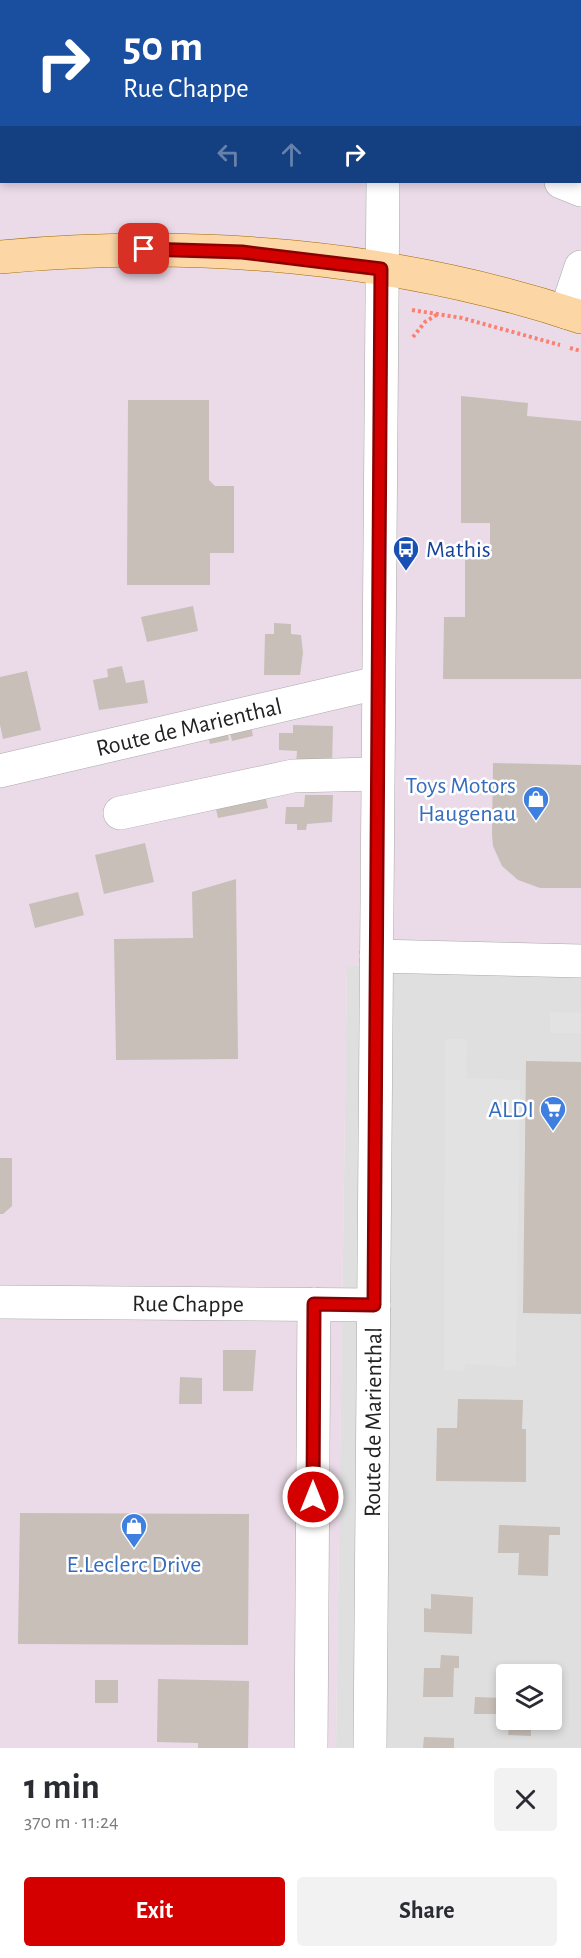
<!DOCTYPE html>
<meta charset="utf-8">
<style>
body{margin:0;font-family:"Alegreya Sans",sans-serif;background:#f2f2f3;color:#2b2b33;height:100vh;display:flex;flex-direction:column;font-size:22px;white-space:nowrap}
*{box-sizing:border-box;margin:0}
p{font-size:20px;color:#7c7c81}
.icon{flex:none;width:33px;height:33px;fill:none;stroke:currentColor;stroke-width:2;stroke-linecap:round;stroke-linejoin:round}
.map{position:relative;height:1748px;overflow:hidden}
.panel{display:flex;flex-direction:column;background:#fff;flex:1}
.panel>*{flex:none}
.top-card{position:absolute;left:0px;top:0px;width:582px;height:183px;box-shadow:0 3px 9px #0003;background:#1a4fa0;color:#fff;overflow:hidden}
.tools{position:absolute;left:496px;top:1664px;display:grid;gap:12px}
.tools a{display:grid;place-items:center;width:66px;height:66px;border-radius:6px;background:#fff;box-shadow:0 3px 9px #0003;font-size:30px}
.pin{position:absolute;display:grid;place-items:center;width:51px;height:51px;color:#fff;margin:-26px;border-radius:12px;box-shadow:0 3px 9px #0006}
.me{position:absolute;width:66px;margin:-33px;rotate:0deg;stroke-linejoin:round;filter:drop-shadow(0 0 4px #0008)}
.turn{display:flex;align-items:center;gap:21px;height:126px;padding:0 24px;font-size:27px}
.turn .icon{width:78px;height:78px;stroke-width:2.5}
.turn b{display:block;font-size:42px;line-height:51px}
.lanes{display:flex;align-items:center;height:57px;padding:0 24px;background:#0003;justify-content:center;gap:30px;direction:ltr}
.lanes .off{opacity:.35}
.round{display:grid;place-items:center;flex:none;width:63px;height:63px;border-radius:6px;background:#f2f2f3}
.summary{display:flex;align-items:center;justify-content:space-between;height:102px;padding:0 24px}
h1{font-size:36px;font-weight:700;line-height:45px}
.button{display:flex;gap:12px;margin-top:auto;padding:12px 24px}
.button a{flex:1;height:69px;border-radius:6px;background:#d40000;color:#fff;font-size:24px;font-weight:700;line-height:69px;text-align:center}
.button a+a{background:#f2f2f3;color:#2b2b33}
.map>svg:first-child{display:block}
.residential{fill:#e0dfdf;fill-rule:evenodd}
.industrial{fill:#ebdbe8;fill-rule:evenodd}
.parking{fill:#e2e2e2}
.building{fill:#c7bfb8}
.lines{fill:none;stroke-linecap:round;stroke-linejoin:round}
.minor-casing{stroke:#a9a9a9;stroke-width:34}
.major-casing{stroke:#a06b00;stroke-width:34}
.path{stroke:#fa8072;stroke-width:4;stroke-dasharray:3 3;stroke-linecap:butt}
.minor{stroke:#fff;stroke-width:33}
.major{stroke:#fcd6a4;stroke-width:33}
.route-casing{stroke:#8a0000;stroke-width:15}
.route{stroke:#d40000;stroke-width:10}
.labels{text-anchor:middle;stroke-width:5;stroke-linejoin:round;paint-order:stroke}
.transit-label{font-size:24px;fill:#164399;stroke:#fff;text-anchor:start}
.street-label{font-size:24px;fill:#222;stroke:#fff}
.shop-label{font-size:24px;fill:#366cbe;stroke:#fff;text-anchor:end}
</style>
<div class="map">
<svg width="581" height="1748" viewBox="0 0 581 1748">
<rect width="100%" height="100%" fill="#f2efe9"/>
<path class="residential" d="M581,962V1748H336L347,966ZM507,1674H552V1719H507Z"/>
<path class="industrial" d="M0,0H581V962L347,966L336,1748H0ZM2,2H580V182H2Z"/>
<path class="parking" d="M550,1012L581,1013V1033H550Z
M445,1039H467L466,1078L520,1080L516,1367L465,1364V1371L444,1370Z"/>
<path class="building" d="M461,396L528,403L527,416L581,421V679H443L444,617H465V556H490V523H461Z
M128,400H209V480L215,486H234V553H210V585H127Z
M193,606L198,631L147,642L141,617Z
M274,623L291,624V634L301,635L303,653L300,675H264L265,634H274Z
M122,666L126,683L144,680L148,703L99,710L93,680L108,677L107,669Z
M27,671L41,730L3,739L0,725V677Z
M250,721L253,736L232,741L228,725Z
M293,725L333,726L332,765L296,764L297,751L279,750V733H293Z
M226,726L229,740L210,744L207,731Z
M493,763L581,765V888H540L518,880L502,866L493,846L492,835Z
M264,790L268,808L218,818L214,800Z
M305,795H333L332,822L307,824L306,830H297V824H285L286,807H304Z
M145,843L154,882L104,894L95,855Z
M236,879L238,1059L116,1060L114,939L193,938L192,892Z
M78,892L84,915L35,928L29,904Z
M526,1061L581,1062V1314L523,1313Z
M0,1158H12V1206L3,1214H0Z
M223,1350H256L253,1391H223Z
M180,1377L202,1378V1404H179Z
M458,1399L523,1400L522,1429H526V1482L436,1481L437,1428H457Z
M20,1513L249,1514L248,1645L18,1644Z
M499,1525L560,1527V1535H549L548,1576L518,1575L519,1553H498Z
M431,1594L473,1597L472,1634L424,1632V1608L431,1609Z
M441,1655L459,1656V1668H454L453,1697H423L424,1668H440Z
M158,1679L249,1681L248,1748H198V1743L157,1742Z
M95,1680H118V1703H95Z
M475,1697L504,1698L503,1714H474Z
M509,1725L531,1726V1736L508,1735Z
M424,1737L454,1738V1748H423Z"/>
<g class="lines">
<g class="minor-casing">
<g id="minor">
<path d="M386,2V0"/>
<path d="M561,182L581,190"/>
<path d="M566,312L581,267"/>
<path id="s1" d="M0,771L377,683"/>
<path d="M120,813L293,776L376,774"/>
<path d="M376,956L581,961"/>
<path id="s2" d="M0,1302L374,1305"/>
<path d="M311,1748L314,1304"/>
<path id="s3" d="M370,1748L383,182"/>
</g>
</g>
<g class="major-casing">
<path id="major" d="M0,257C195,239 394,255 581,317"/>
</g>
<path class="path" d="M412,310L462,318L560,345
M413,337L425,322L438,314
M570,348L581,351"/>
<use href="#minor" class="minor"/>
<use href="#major" class="major"/>
</g>
<g class="lines">
<g class="route-casing">
<path id="route" d="M144,249L242,252L381,269L374,1305L314,1304L313,1497"/>
</g>
<use href="#route" class="route"/>
</g>
<defs>
<g id="bus-pin" transform="scale(1.35)"><path d="M0 17L-7.5 6A9.5 9.5 0 1 1 7.5 6Z" fill="#1a4fb4" stroke="#fff"/><path d="M-5-6H5V4H4V6H2V4H-2V6H-4V4H-5ZM-3.5-4V0h7V-4ZM-3.5 1.2v1.5H-2V1.2ZM2 1.2v1.5H3.5V1.2Z" fill="#fff"/></g>
<g id="shop-pin" transform="scale(1.35)"><path d="M0 17L-7.5 6A9.5 9.5 0 1 1 7.5 6Z" fill="#3f7fe0" stroke="#fff"/><path d="M-5-2.5h2.3a2.7 3.5 0 0 1 5.4 0H5L5.5 6h-11ZM-1.5-2.5h3a1.5 2.3 0 0 0-3 0Z" fill="#fff"/></g>
<g id="supermarket-pin" transform="scale(1.35)"><path d="M0 17L-7.5 6A9.5 9.5 0 1 1 7.5 6Z" fill="#3f7fe0" stroke="#fff"/><path d="M-6-5.5h2.5l.6 2H6L4.5 2H-2.5L-4.4-4H-6ZM-1.5 3.2a1.3 1.3 0 1 0 .1 0ZM3 3.2a1.3 1.3 0 1 0 .1 0Z" fill="#fff"/></g>
</defs>
<g fill-rule="evenodd">
<use href="#bus-pin" x="406" y="549"/>
<use href="#shop-pin" x="536" y="799"/>
<use href="#supermarket-pin" x="553" y="1109"/>
<use href="#shop-pin" x="134" y="1526"/>
</g>
<g class="labels">
<g class="transit-label">
<text x="426" y="557">Mathis</text>
</g>
<g class="street-label">
<text dy="8" stroke="none"><textPath href="#s1" startOffset="194">Route de Marienthal</textPath></text>
<text dy="8" stroke="none"><textPath href="#s2" startOffset="188">Rue Chappe</textPath></text>
<text dy="8" stroke="none"><textPath href="#s3" startOffset="326">Route de Marienthal</textPath></text>
</g>
<g class="shop-label">
<text x="516" y="793">Toys Motors<tspan x="516" dy="28">Haugenau</tspan></text>
<text x="534" y="1117">ALDI</text>
<text x="134" y="1572" text-anchor="middle">E.Leclerc Drive</text>
</g>
</g>
</svg>
<div class="tools">
<a><svg class="icon" aria-label="layers" viewBox="0 0 24 24"><path d="M12 4l9 5-9 5-9-5zM3 14l9 5 9-5"/></svg></a>
</div>
<div class="pin" style="left:144px;top:249px;background:#d93025"><svg class="icon" aria-label="arrive" viewBox="0 0 24 24"><path d="M6 21V4h12l-3 4 3 4H6"/></svg></div>
<svg class="me" style="left:313px;top:1497px" viewBox="-20 -20 40 40"><circle r="17" fill="#d40000" stroke="#fff" stroke-width="3"/><path d="M0-11L8 9 0 5-8 9z" fill="#fff"/></svg>
<div class="top-card">
<div class="turn"><svg class="icon" aria-label="right" viewBox="0 0 24 24"><path d="M7 20v-9h11M14 6l5 5-5 5"/></svg><div><b>50 m</b>Rue Chappe</div></div>
<div class="lanes"><svg class="icon off" aria-label="left" viewBox="0 0 24 24"><path d="M17 20v-9H6M10 6l-5 5 5 5"/></svg><svg class="icon off" aria-label="ahead" viewBox="0 0 24 24"><path d="M12 20V5M6 11l6-6 6 6"/></svg><svg class="icon" aria-label="right" viewBox="0 0 24 24"><path d="M7 20v-9h11M14 6l5 5-5 5"/></svg></div>
</div>
</div>
<section class="panel">
<div class="summary"><div><h1>1 min</h1><p>370 m · 11:24</p></div><a class="round"><svg class="icon" aria-label="close" viewBox="0 0 24 24"><path d="M6 6l12 12M18 6L6 18"/></svg></a></div>
<div class="button"><a>Exit</a><a>Share</a></div>
</section>
